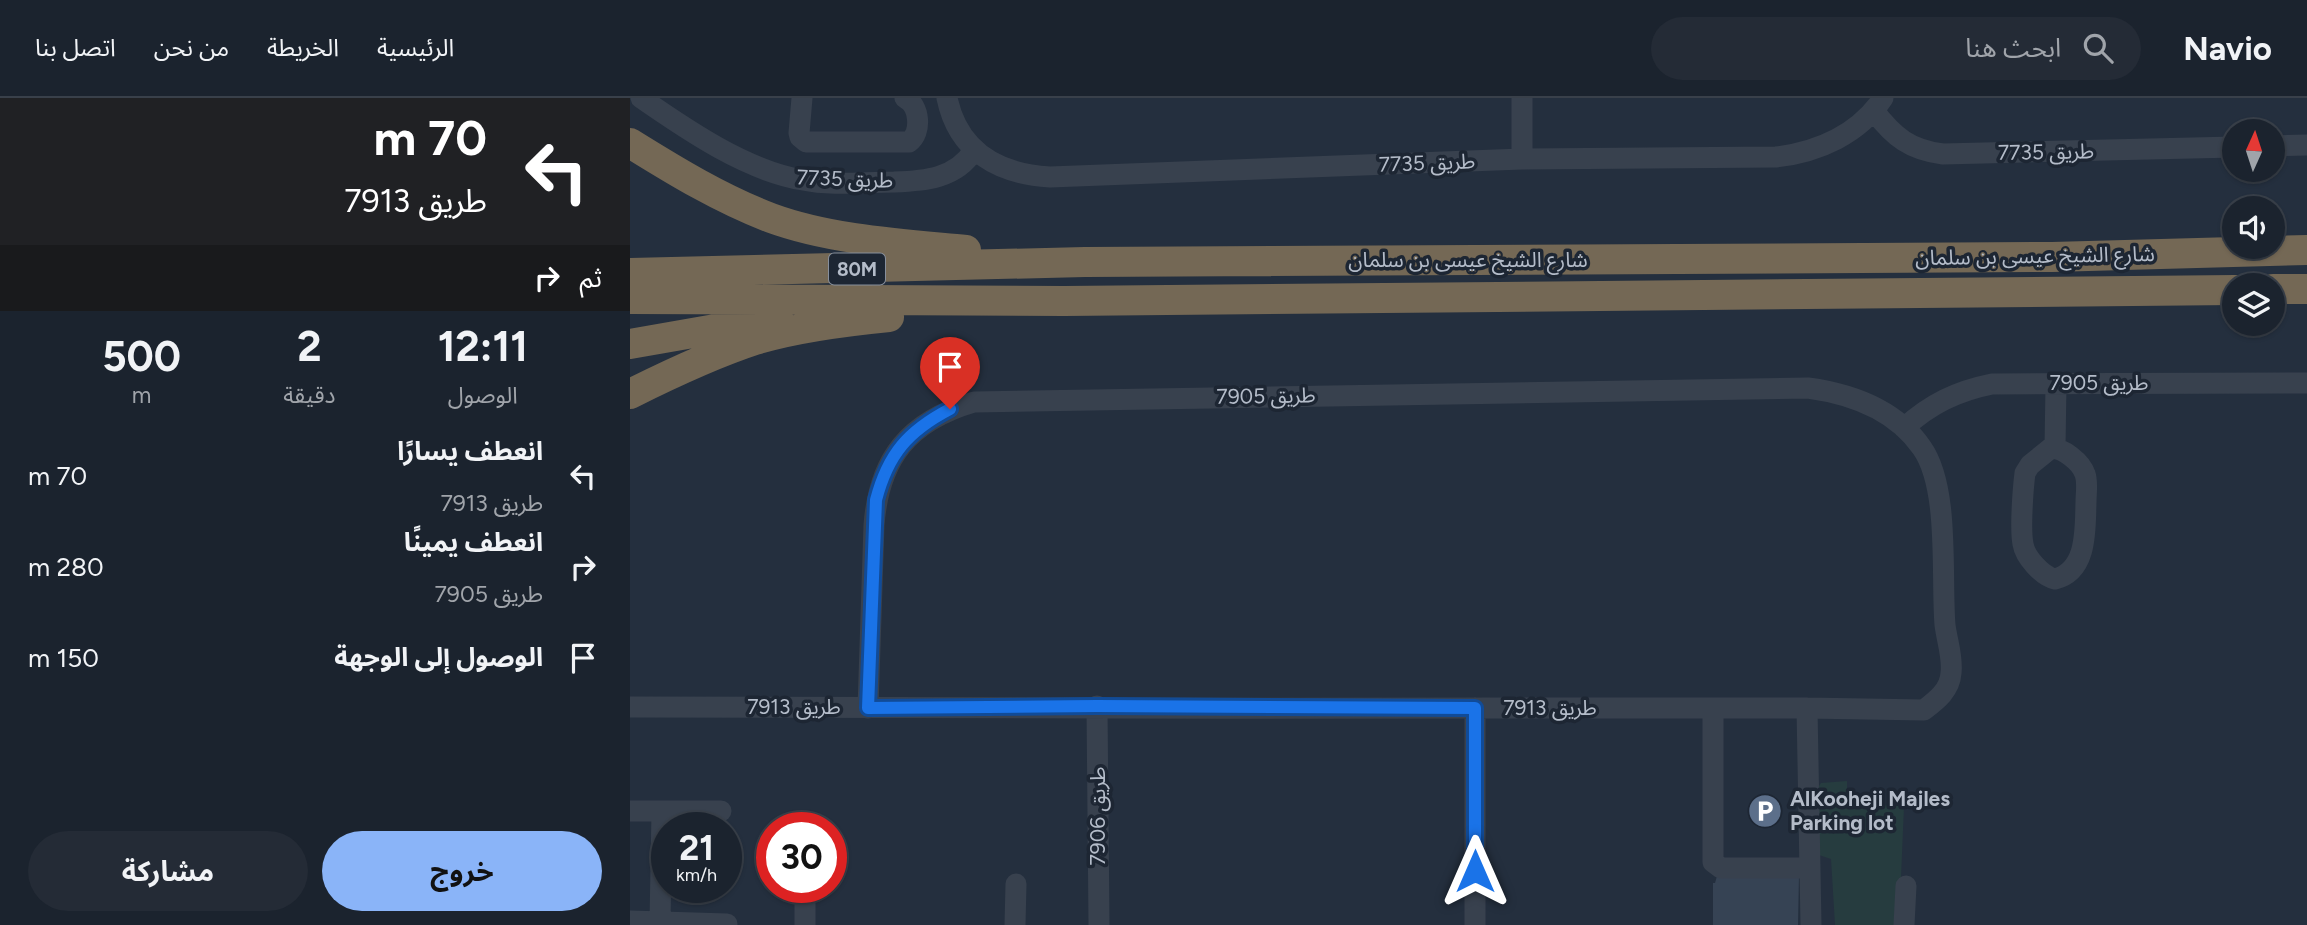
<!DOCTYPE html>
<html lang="ar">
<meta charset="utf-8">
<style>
body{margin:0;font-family:Figtree,"Noto Sans Arabic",sans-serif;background:#242b36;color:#f1f3f6;direction:rtl;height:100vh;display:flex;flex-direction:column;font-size:26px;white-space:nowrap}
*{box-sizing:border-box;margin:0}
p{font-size:23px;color:#a0a4aa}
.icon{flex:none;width:38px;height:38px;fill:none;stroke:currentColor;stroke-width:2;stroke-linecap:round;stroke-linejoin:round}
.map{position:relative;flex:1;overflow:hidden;direction:ltr}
.sheet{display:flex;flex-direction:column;background:#1b232e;width:630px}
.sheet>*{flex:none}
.hud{background:#202124;color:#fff;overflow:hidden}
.needle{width:46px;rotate:3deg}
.buttons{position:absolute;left:1592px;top:21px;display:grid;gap:14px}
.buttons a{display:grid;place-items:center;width:63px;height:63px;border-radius:50%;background:#1b232e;box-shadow:0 2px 5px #0004,0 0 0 2px #39404a;font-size:35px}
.speed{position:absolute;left:21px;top:714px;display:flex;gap:14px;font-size:35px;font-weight:700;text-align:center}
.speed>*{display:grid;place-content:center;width:91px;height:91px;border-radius:50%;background:#1b232e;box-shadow:0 2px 5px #0004,0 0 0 2px #39404a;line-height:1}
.speed small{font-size:18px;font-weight:400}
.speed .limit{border:10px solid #d22;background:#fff;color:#111}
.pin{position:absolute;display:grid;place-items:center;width:60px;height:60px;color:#fff;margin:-72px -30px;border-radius:50% 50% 50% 0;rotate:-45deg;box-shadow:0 0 7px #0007}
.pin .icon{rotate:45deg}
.me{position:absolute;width:77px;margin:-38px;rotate:0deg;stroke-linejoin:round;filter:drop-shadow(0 0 5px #0008)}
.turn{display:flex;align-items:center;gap:24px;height:147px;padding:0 28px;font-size:32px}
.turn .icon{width:91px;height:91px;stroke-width:2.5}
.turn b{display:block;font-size:49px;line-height:60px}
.then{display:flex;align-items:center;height:66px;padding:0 28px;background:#0003;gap:14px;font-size:26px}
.eta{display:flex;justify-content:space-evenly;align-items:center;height:119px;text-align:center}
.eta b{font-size:42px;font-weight:700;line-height:49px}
.cta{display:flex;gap:14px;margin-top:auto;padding:14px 28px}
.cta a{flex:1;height:80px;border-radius:42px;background:#8ab4f8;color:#111;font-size:28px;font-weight:700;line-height:80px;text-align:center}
.cta a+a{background:#242b36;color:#f1f3f6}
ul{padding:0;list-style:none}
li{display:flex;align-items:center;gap:21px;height:91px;padding:0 28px}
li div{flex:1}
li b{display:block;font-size:26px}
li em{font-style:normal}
header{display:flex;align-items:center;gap:42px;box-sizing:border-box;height:98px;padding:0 35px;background:#1b232e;border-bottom:2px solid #39404a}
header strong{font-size:33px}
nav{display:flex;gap:38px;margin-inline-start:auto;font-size:24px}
.search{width:490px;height:63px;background:#242b36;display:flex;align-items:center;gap:18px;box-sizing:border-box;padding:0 24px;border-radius:38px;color:#a0a4aa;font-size:26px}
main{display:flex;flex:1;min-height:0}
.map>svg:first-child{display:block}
.green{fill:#263c3f}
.building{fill:#364354}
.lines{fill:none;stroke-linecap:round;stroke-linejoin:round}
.minor{stroke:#38414e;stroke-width:21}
.highway{stroke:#746855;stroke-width:30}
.route-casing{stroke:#114b97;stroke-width:18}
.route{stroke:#1a73e8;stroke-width:12}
.labels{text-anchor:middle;stroke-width:7;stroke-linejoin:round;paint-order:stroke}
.shield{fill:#1d2633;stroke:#878f9c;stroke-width:2}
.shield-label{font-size:19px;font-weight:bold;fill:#b4bcc9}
.street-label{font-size:21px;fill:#b4bcc9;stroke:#1d2633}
.poi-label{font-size:21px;font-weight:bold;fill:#b4bcc9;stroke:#1d2633;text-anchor:start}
</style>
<header>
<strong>Navio</strong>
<div class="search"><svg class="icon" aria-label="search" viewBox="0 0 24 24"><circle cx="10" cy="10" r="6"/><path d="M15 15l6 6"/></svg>ابحث هنا</div>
<nav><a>الرئيسية</a><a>الخريطة</a><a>من نحن</a><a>اتصل بنا</a></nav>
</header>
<main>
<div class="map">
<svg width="1677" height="827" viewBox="0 0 1677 827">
<rect width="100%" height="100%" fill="#242f3e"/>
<path class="green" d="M1217,683V692L1224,693L1221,708L1262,707L1274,709L1269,827H1205L1201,761L1186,756L1187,691L1191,685Z"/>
<path class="building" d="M1169,777L1168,827H1083V785H1085L1087,778Z"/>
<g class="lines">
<path class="minor" d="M11,0C57,32 117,73 173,82C202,88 233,84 264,84C294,83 326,81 344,52
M172,0L169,35L170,39L176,44H279C292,35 290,7 275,0
M317,0C328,53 368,76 420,79L892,61L1146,59C1189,54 1229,36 1253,0
M892,0V61
M1244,13C1264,39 1280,52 1313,56L1605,49
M1643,48L1677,47
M1274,330C1300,306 1327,293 1362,286L1677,285
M1421,350C1433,350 1451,364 1455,376C1458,384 1456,395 1456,404C1455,430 1458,473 1425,481C1412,478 1395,459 1393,446C1390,430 1393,391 1395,375L1400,367Z
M1425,350L1426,286
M467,608L469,827
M0,609C392,610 785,611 1177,610L1294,612C1307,602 1320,592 1321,575C1323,559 1317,543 1315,527C1311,478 1320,390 1292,350C1266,312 1222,296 1178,290L344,304C279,323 249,360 244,427L238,610
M1083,610V764L1091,770H1180
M1177,610L1181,827
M0,713H91
M175,793V827
M0,823L97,826
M30,824L32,713
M385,827L386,786
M845,827V610
M1274,827L1276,788"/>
<path class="highway" d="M0,45C45,73 91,101 141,120C201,142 273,146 336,152
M0,175L455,164L1422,159L1677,152
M1643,191H1677
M0,201L434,203L1605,192
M0,246L148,220
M0,296C40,276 82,256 125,242C164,230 218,223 259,219"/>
</g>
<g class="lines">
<g class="route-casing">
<path id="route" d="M320,311C278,333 258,356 246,402L238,610L467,608L845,610V773"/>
</g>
<use href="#route" class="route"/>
</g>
<defs>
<g id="parking-disc" transform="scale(1.75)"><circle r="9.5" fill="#5c6f8a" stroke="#1d2633"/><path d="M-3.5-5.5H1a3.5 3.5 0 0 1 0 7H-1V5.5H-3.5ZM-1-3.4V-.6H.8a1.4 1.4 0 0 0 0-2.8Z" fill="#fff"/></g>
</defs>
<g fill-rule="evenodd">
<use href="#parking-disc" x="1135" y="713"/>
</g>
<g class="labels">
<rect class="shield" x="199" y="155.5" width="56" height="31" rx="5"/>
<g class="shield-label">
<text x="227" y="178">80M</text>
</g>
<g class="street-label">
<text transform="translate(1416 54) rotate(-1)" y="7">طريق 7735</text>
<text transform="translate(797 65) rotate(-2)" y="7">طريق 7735</text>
<text transform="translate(215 81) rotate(2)" y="7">طريق 7735</text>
<text transform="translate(1405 158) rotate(-1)" y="7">شارع الشيخ عيسى بن سلمان</text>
<text x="838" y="169">شارع الشيخ عيسى بن سلمان</text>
<text x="1469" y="292">طريق 7905</text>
<text transform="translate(636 298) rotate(-1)" y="7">طريق 7905</text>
<text x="164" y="616">طريق 7913</text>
<text x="920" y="617">طريق 7913</text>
<text transform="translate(468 718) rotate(-90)" y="7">طريق 7906</text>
</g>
<g class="poi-label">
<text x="1160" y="708">AlKooheji Majles<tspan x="1160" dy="24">Parking lot</tspan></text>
</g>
</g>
</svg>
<div class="buttons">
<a><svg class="needle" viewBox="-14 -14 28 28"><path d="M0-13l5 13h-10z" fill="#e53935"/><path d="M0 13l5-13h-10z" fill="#a0a4aa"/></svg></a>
<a><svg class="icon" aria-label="sound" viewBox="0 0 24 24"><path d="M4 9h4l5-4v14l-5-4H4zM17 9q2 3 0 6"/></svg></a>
<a><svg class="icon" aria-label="layers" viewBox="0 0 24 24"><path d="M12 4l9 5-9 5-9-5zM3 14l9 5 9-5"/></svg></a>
</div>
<div class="speed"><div>21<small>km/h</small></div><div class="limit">30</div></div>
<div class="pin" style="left:320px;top:311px;background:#d93025"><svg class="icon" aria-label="arrive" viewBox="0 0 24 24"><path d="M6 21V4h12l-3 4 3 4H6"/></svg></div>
<svg class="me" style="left:845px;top:773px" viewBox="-20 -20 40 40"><path d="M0-17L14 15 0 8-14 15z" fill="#1a73e8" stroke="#fff" stroke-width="4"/></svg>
</div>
<section class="sheet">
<div class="hud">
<div class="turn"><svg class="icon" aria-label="left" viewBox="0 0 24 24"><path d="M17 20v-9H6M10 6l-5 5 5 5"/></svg><div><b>70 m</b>طريق 7913</div></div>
<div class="then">ثم<svg class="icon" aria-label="right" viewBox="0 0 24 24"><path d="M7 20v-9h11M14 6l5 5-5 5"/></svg></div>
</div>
<div class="eta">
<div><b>12:11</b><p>الوصول</p></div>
<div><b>2</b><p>دقيقة</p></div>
<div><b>500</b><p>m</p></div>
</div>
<ul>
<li><svg class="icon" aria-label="left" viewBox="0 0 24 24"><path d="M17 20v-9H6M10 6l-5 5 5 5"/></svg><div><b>انعطف يسارًا</b><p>طريق 7913</p></div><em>70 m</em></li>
<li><svg class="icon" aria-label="right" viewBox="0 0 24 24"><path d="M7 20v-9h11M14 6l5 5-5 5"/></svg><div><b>انعطف يمينًا</b><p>طريق 7905</p></div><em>280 m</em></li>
<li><svg class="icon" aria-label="arrive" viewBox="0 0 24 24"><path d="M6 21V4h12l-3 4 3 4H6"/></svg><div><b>الوصول إلى الوجهة</b></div><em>150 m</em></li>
</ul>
<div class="cta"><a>خروج</a><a>مشاركة</a></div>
</section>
</main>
